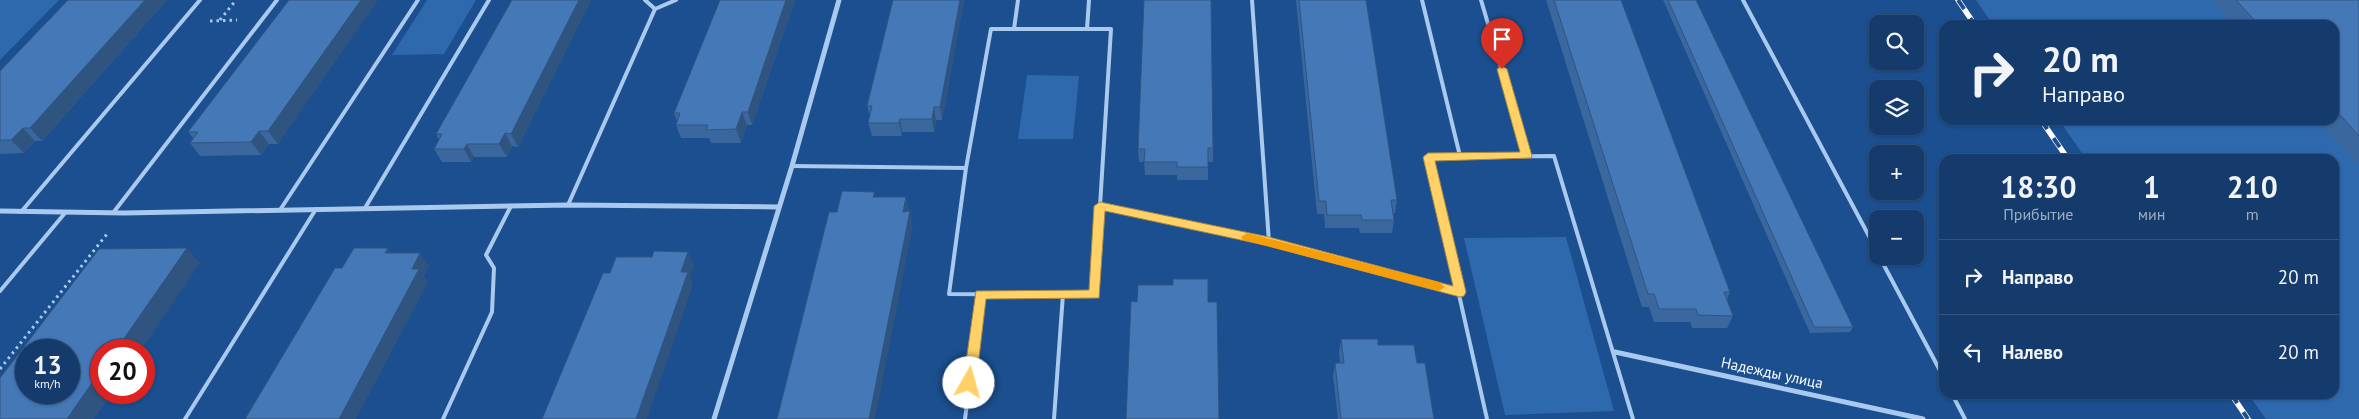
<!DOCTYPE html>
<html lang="ru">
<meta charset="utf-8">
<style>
body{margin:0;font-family:"PT Sans",sans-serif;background:#214673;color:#f1f3f6;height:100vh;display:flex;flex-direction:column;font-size:19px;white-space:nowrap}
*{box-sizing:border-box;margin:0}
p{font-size:16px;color:#9dadc1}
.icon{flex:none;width:28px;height:28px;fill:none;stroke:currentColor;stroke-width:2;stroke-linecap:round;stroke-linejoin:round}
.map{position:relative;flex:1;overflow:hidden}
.drawer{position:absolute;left:1939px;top:154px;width:400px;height:245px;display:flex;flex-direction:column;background:#143b6b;border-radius:15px;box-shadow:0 1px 4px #0004,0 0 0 1px #33557e}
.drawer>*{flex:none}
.top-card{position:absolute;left:1939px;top:20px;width:400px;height:105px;border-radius:15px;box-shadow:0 1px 4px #0004,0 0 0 1px #33557e;background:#143b6b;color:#f1f3f6;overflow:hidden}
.fabs{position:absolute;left:1869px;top:15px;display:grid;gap:10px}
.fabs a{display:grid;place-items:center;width:55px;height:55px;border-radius:10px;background:#143b6b;box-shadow:0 1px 4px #0004,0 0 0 1px #33557e;font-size:25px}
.speed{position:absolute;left:15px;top:339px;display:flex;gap:10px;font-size:25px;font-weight:700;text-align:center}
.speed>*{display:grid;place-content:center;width:65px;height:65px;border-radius:50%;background:#143b6b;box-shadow:0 1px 4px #0004,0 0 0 1px #33557e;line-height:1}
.speed small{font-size:12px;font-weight:400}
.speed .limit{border:8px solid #d22;background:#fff;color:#111}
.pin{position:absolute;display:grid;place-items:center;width:42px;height:42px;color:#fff;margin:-51px -21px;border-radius:50% 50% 50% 0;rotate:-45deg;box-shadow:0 0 5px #0007}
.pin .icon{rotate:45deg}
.me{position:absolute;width:55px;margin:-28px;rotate:7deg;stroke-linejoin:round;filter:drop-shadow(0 0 4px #0008)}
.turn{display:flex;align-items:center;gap:18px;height:105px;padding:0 20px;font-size:22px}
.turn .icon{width:65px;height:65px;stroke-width:2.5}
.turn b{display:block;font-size:35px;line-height:42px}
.eta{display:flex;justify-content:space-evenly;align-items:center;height:85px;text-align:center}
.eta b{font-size:30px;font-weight:700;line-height:35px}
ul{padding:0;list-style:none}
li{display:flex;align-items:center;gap:15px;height:75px;padding:0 20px;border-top:1px solid #33557e}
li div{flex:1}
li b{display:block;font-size:19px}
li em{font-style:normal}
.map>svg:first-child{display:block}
.green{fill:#2e69ad}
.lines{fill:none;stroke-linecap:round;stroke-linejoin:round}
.path{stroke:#a9c9ee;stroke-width:3;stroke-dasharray:2.5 4;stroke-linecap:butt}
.service{stroke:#a9c9ee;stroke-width:4}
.minor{stroke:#a9c9ee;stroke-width:5}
.rail-casing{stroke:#fff;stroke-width:5.5}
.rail{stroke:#1b4f8f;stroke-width:4;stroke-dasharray:11;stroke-linecap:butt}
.wall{fill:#3a679d}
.shaded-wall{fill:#305480}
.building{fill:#4478b7;stroke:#305480;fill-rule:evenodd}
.route{fill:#ffd166;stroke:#a68842}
.slow{fill:#f59e0b}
.labels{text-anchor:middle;stroke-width:4.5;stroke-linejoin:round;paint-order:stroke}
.street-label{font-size:15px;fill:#fff;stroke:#1b4f8f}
</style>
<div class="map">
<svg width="2359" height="419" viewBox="0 0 2359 419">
<rect width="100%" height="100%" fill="#1b4f8f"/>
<path class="green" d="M0,0H59L0,60Z
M427,0H476L444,54L392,55Z
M1976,0H2359V419H2266L2248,394H2334V159H2086L2059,120H2334V25H1993Z
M1027,75L1079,76L1073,139H1018Z
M1566,237L1614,411L1505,415L1464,238Z"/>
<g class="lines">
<path class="path" d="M220,20L236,0
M210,21L237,20
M0,369L107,234"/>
<path class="service" d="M645,0L655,9
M1422,0L1460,156
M1481,0L1527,156
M1743,0L1878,253
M1014,29L1018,0
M1087,29L1089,0
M792,166L966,168L991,29H1111L1100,206L1269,242L1252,0
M966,168L949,294L1095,295L1100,206
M568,205L655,9L676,0
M365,208L489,0
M280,210L418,0
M21,212L200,0
M113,213L277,0
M1879,256L1944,378
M0,291L65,213
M1952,394L1965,419
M185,419L316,209
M443,419L492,312L494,268L486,255L511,206
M965,419L981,294
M1054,419L1063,294
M1487,419L1428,157L1554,156L1633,419"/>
<path class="minor" d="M0,211L124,213L568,205L779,207
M1269,242L1460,292
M1615,352L1923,419
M714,419L792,166L839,0"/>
<g class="rail-casing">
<path id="rail" d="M1958,0L1975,25
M2041,120L2068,159
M2231,394L2248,419"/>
</g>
<use href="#rail" class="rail"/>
</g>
<path class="wall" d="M68,0H167L42,141H35L24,153L0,154V71Z
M289,0L278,144H269L261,155L200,156L190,143L193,138L188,132Z
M512,0H591L518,147L512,146L507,157H474L471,162H442L434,149L439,140L436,134Z
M720,0H795L752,125H747L741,143H711L709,138H681L676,125L677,121L674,113Z
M893,0H964L942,120H936L934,132H902V136H872L868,123L870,116L867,106Z
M1296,0H1366L1397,200L1395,213H1393L1394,220L1392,233H1360L1359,228H1325L1324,214H1317Z
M1546,0H1621L1730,292L1727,299L1733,316L1727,328H1692L1690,322H1654L1649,307H1642Z
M1663,0H1696L1853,327L1850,332L1810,333Z
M2212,0H2359V166L2318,120H2334V25H2234Z
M1213,148V162H1208V180H1177V175H1145L1144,162H1139L1138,149Z
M1341,339L1378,345L1417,363L1434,419H1338L1333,376L1335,363H1340L1339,352Z"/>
<path class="shaded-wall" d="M145,0H167L42,141L30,128Z
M361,0H378L278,144L268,131Z
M579,0H591L518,147L511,134Z
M786,0H795L752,125L748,112Z
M960,0H964L942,120L940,107Z
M934,107L936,120L934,132L932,119Z
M742,112L747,125L741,143L736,129Z
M900,119L902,132V136L899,123Z
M23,128L35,141L24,153L11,140Z
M259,131L269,144L261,155L251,142Z
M505,133L512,146L507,157L499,144Z
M467,144L474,157L471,162L464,149Z
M906,197L909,210L906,225L903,212Z
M910,211L913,224L875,419H869Z
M187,248L200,263L141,350H116Z
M388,248L397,261L385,253Z
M688,252L694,265L690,277L693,285L647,419H636L681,272Z
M420,253L429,266L424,276L428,282L356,419H339Z
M101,370V392H112L94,419H67Z"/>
<path class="building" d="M68,0H145L30,128H23L11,140H0V71Z
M289,0H361L268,131H259L251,142L190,143L198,132H188Z
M512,0H579L511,134L505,133L499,144H467L464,149H434L442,134H436Z
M720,0H786L748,112H742L736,129L706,130L708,125H676L680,113H674Z
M893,0H960L940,107H934L932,119H900L899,123H868L872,106H867Z
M1144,0H1211L1213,148H1208V167H1177V162H1144L1145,149H1138Z
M1299,0H1366L1397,200H1391L1394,220H1362L1361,215H1327L1326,201H1319Z
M1554,0H1621L1730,292H1724L1733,316L1698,315L1696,309H1659L1654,294H1648Z
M1668,0H1696L1853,327H1814Z
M2236,0H2359V136L2334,108V25H2259Z
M842,191L875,192L873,197H906L903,212L910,211L869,419H777L829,212H837Z
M187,248L116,350H101V370L67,419H0V378L99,249ZM26,350H69V392H26Z
M354,248H388L385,253H420L412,269H419L339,419H245L335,268H342Z
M654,251L688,252L681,272H688L636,419H542L603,273H610L616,257H652Z
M1173,279H1208V302H1217L1219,419H1126L1131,301L1137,302L1138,285H1173Z
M1341,339H1378V345H1414L1417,363H1425L1434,419H1341L1335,363H1344Z"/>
<path class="route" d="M1502,66L1507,69L1532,156L1531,158L1435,161L1466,292L1464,296L1460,297L1269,246L1105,211L1099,298L986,299L976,383L974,387H965L963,383L976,291L1089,290L1094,206L1100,202L1269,237L1453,286L1423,157L1428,153L1520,152L1497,69Z"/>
<path class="slow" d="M1247,233L1439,282L1445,287L1439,291L1243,240L1241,237Z"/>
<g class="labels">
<g class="street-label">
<text transform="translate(1772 373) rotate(12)" y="5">Надежды улица</text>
</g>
</g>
</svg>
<div class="fabs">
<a><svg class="icon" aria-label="search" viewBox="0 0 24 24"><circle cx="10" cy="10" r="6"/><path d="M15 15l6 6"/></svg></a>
<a><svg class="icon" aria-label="layers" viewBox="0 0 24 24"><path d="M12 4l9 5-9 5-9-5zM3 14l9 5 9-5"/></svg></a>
<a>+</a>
<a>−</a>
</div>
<div class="speed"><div>13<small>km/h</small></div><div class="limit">20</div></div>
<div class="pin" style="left:1502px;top:69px;background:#d93025"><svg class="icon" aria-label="arrive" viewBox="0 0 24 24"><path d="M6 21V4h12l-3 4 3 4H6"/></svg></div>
<svg class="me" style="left:969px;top:383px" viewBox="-20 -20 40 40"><circle r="19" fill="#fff"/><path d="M0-13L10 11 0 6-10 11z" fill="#ffd166"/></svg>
<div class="top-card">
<div class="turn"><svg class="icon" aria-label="right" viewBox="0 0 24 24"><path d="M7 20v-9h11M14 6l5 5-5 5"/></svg><div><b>20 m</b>Направо</div></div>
</div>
<section class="drawer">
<div class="eta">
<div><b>18:30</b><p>Прибытие</p></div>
<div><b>1</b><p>мин</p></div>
<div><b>210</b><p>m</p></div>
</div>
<ul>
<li><svg class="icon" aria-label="right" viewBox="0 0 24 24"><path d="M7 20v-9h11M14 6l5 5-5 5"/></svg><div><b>Направо</b></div><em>20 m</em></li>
<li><svg class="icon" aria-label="left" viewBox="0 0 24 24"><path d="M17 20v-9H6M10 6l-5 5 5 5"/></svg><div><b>Налево</b></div><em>20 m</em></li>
</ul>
</section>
</div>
